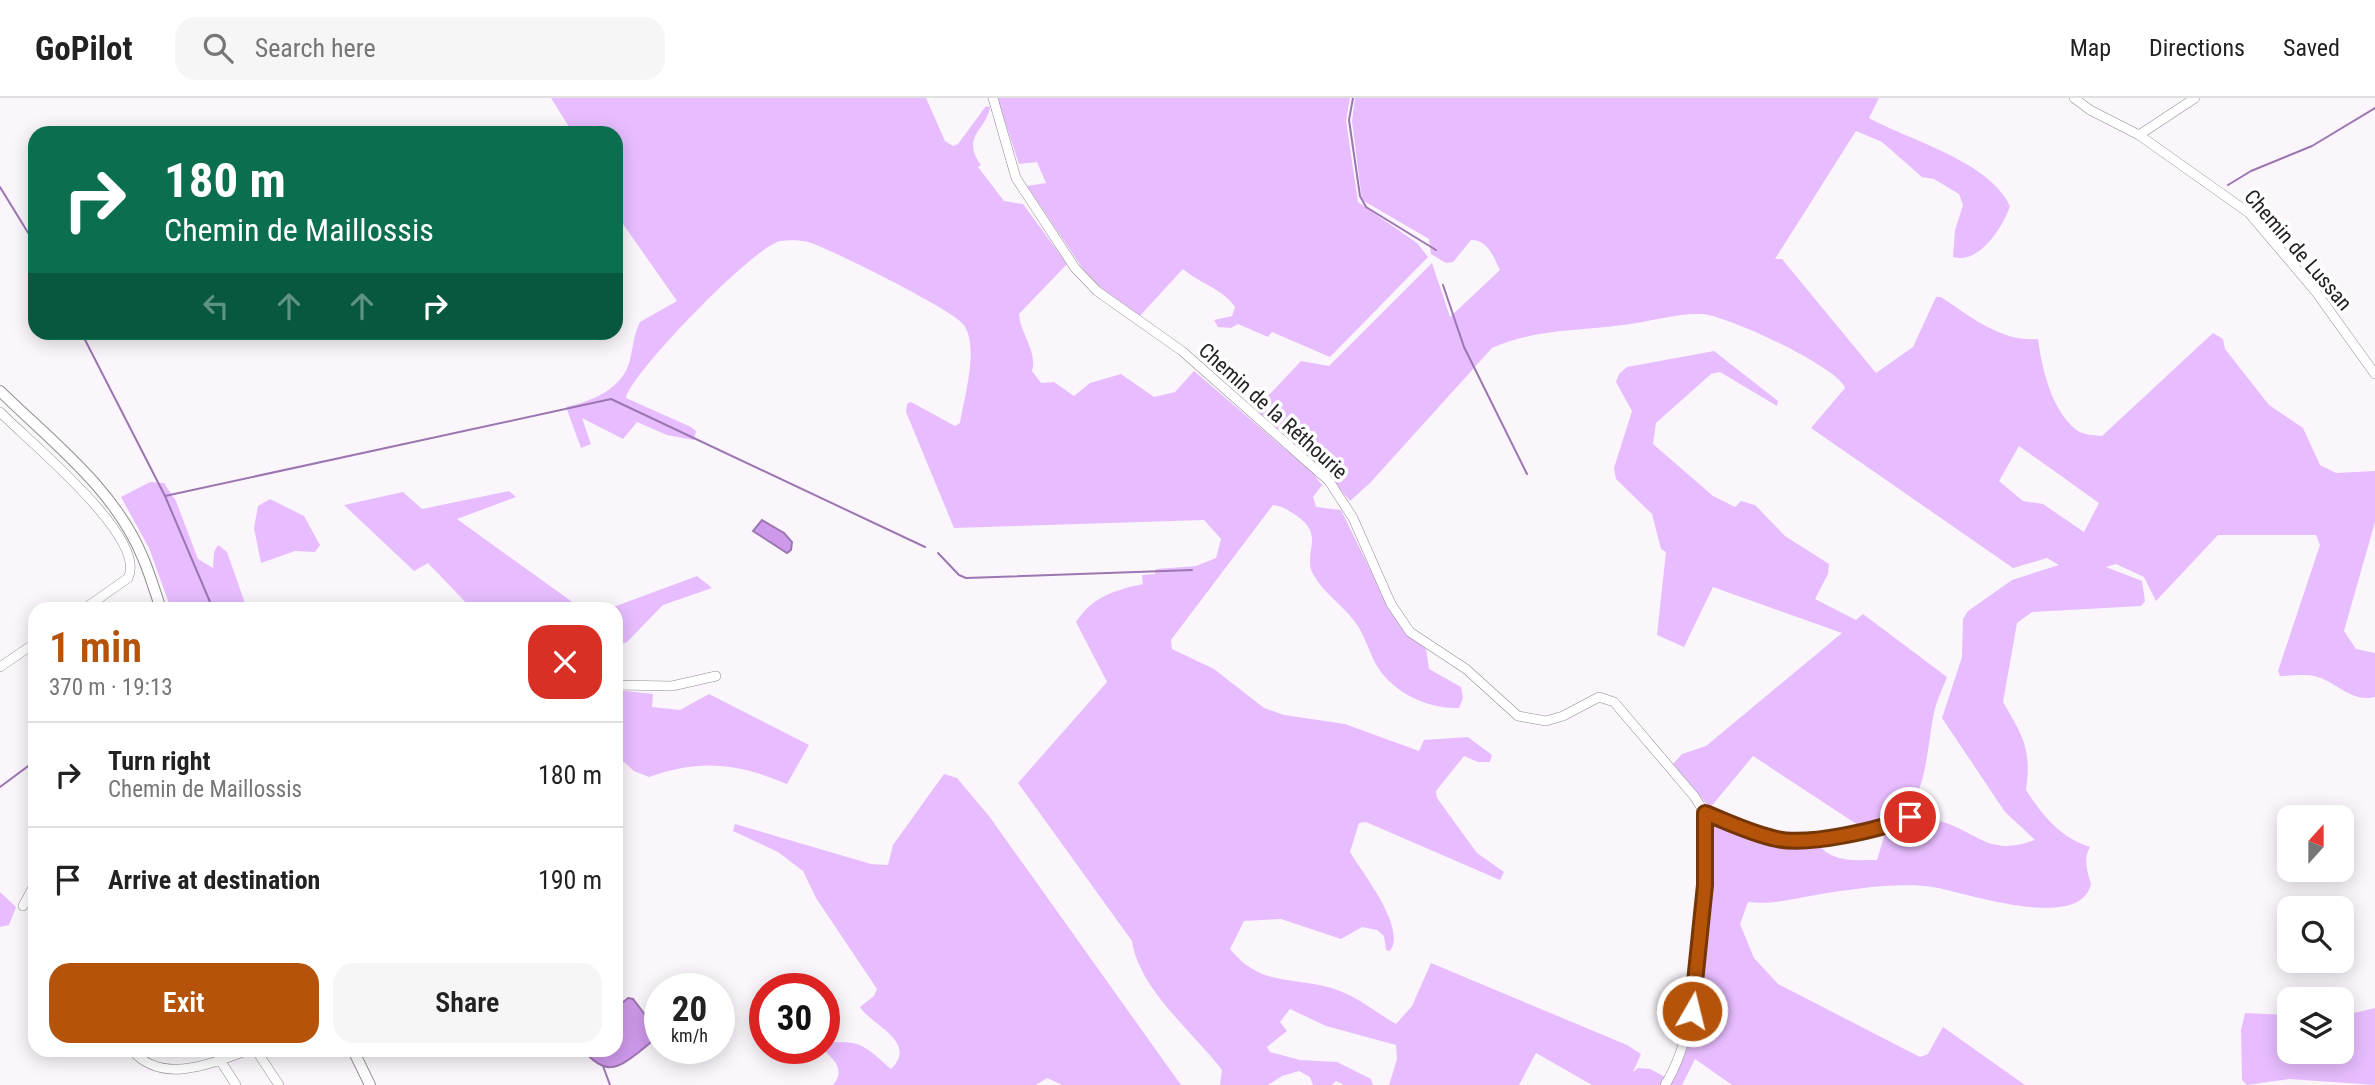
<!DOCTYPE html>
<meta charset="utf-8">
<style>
body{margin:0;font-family:"Roboto Condensed",sans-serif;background:#f6f6f6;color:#222;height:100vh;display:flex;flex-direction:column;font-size:26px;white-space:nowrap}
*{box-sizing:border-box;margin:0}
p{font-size:23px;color:#767676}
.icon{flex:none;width:38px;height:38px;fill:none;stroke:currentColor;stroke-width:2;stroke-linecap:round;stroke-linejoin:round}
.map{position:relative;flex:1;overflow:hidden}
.side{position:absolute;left:28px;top:504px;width:595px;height:455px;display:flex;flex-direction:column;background:#fff;border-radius:21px;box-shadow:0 4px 18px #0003}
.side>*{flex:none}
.banner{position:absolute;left:28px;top:28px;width:595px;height:214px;border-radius:21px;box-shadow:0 4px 18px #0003;background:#0b6e4f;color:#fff;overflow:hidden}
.needle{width:46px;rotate:21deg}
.buttons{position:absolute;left:2277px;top:707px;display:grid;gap:14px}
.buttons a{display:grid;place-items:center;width:77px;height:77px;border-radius:14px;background:#fff;box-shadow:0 4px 18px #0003;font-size:35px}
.speed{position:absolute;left:644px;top:875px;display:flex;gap:14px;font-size:35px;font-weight:700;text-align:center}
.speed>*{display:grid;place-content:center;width:91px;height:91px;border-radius:50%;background:#fff;box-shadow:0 4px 18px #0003;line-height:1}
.speed small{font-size:18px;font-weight:400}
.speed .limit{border:10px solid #d22;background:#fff;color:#111}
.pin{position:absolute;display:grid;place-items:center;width:60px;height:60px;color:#fff;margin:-30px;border:4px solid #fff;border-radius:50%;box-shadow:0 2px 7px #0007}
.me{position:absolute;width:77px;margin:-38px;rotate:8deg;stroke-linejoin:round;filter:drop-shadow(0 0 5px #0008)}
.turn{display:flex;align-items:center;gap:24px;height:147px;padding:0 21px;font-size:32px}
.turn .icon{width:91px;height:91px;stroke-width:2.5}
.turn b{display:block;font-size:49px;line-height:60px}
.lanes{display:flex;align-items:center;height:66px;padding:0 21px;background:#0003;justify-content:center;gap:35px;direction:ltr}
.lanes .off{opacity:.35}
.round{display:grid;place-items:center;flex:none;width:74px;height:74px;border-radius:21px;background:#f6f6f6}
.headline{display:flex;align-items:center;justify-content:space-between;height:119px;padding:0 21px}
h1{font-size:42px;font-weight:600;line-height:52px;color:#b45309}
.cta{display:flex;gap:14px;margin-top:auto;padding:14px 21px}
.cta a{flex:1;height:80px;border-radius:21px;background:#b45309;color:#fff;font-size:28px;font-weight:600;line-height:80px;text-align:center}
.cta a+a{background:#f6f6f6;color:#222}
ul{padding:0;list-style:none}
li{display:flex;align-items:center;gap:21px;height:105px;padding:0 21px;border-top:2px solid #e0e0e0}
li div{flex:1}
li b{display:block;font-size:26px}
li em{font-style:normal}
header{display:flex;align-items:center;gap:42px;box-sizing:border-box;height:98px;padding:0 35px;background:#fff;border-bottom:2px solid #e0e0e0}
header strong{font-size:33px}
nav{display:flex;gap:38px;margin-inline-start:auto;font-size:24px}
.search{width:490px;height:63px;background:#f6f6f6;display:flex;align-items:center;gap:18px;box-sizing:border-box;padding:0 24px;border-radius:21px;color:#767676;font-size:26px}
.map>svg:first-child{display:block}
.green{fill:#e8bdff;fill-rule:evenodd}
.water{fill:#cf99eb;stroke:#9c76b0;stroke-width:2}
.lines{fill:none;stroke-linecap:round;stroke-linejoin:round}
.stream{stroke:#9c76b0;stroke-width:2}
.minor-casing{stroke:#908c92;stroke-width:10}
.major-casing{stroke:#908c92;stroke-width:12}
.minor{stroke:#fff;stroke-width:9}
.major{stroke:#fff;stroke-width:10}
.route-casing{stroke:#753606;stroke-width:18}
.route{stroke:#b45309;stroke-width:12}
.labels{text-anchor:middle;stroke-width:7;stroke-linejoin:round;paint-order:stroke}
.street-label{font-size:21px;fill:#252326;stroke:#fff}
</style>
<header>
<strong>GoPilot</strong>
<div class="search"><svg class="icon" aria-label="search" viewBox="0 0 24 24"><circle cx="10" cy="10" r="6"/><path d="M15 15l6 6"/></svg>Search here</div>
<nav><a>Map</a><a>Directions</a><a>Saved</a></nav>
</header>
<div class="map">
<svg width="2375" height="987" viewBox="0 0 2375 987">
<rect width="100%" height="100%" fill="#faf6fc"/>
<path class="green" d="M551,0H926L945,43L953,48L958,46L986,8L990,9C987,32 960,38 981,67L978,69L1004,103L1023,106L1067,166L1019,216C1020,236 1038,253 1032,273L1041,285L1054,284L1074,298L1090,285L1121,276L1154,299L1175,294L1194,273L1313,375L1322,387L1313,399L1316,409L1341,412L1387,506L1406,534L1426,551L1429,571L1461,589L1463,600L1459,610C1425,611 1390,593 1374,563C1368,550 1364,536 1355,524C1342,506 1324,496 1313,476C1302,455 1326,438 1297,418C1289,413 1283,408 1273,407L1171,542L1172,551L1214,571L1264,610L1284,617L1345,626L1419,653L1424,642L1468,639L1492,657L1490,664H1478L1464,658L1436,693L1437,700L1477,755L1504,774L1500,782L1366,724L1359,725L1350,754C1363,776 1407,830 1390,853L1386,852L1384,838L1377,832L1362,829L1341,841L1281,821L1244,823L1230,851C1263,892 1299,877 1340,893C1359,900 1378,916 1396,926L1412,908L1431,865L1627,947L1641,956L1633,974L1638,970L1650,971L1671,982C1709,916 1708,804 1707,728L1710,721L1777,747L1817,745C1832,765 1855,762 1877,762L1887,729C1901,726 1923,719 1936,722C1977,732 1987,760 2035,742L2005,714L1942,620L1962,559L1963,521L1968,513L2012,482L2059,467L2047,460L2013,470L1811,330L1845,290C1838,269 1726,217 1702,216C1677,215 1648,224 1623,227C1579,233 1533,231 1492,250L1370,385L1350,403L1326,375L1253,314L1301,263L1329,268L1432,165L1450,219L1500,172C1493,158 1488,142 1471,142L1453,164L1446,165L1431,156L1429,141L1362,102L1352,23L1355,0H1879L1869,20C1911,43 1989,63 2010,108C2003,129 1979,167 1953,159L1955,132L1963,107L1959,96L1934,81L1922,79L1882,44L1856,33L1775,161H1782L1876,275L1913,249L1936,199H1941C1970,218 2000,244 2038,241C2042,271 2051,310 2075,331C2082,337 2093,337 2102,338L2213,235L2223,241L2225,251L2269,307L2303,330L2320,367L2336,375L2375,373V424L2344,533L2356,551L2375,555V599C2350,605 2337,583 2314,578C2304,576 2290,578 2280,578L2278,573L2320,447L2316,437H2218L2156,503L2144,479L2116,466L2106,469L2142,483L2145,503L2141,508L2032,514L2017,525L2003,604C2023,638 2032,652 2026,692C2043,718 2060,739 2090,749C2083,761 2087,773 2091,786C2080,835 1964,794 1933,789C1901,784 1849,791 1816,797C1792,801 1772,807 1748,804L1740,826L1754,860L1778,886L1920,959L1928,956L1943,929L2025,987H1732L1695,961L1682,987H1592L1536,955L1519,987H1389L1397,961L1396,947L1326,928L1290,911L1280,924L1287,933L1267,949L1270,954L1300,962L1337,964L1371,981L1373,987H1344L1336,983L1332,987H1313L1310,979L1299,973L1282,978L1268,987H1220L1222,972C1193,934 1139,891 1132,843L1018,685L1107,584L1076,524C1092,499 1115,492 1143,486L1142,477L1155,476L1156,471L1196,468L1216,460L1221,441L1204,422L954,430L906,314L907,306L911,304L955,328L960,325C964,300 980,247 963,226C953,212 827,149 808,144C800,142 789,142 781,143C757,145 630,276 626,300L691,329L696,333L694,342L667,337L637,324L623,341L582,320L591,346L581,350L566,309C592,303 623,291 630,262C633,249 634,236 640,224L677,203L616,116V35H573ZM2019,348L2099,405L2084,434L2043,406L2023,403L1999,383Z
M997,0H1350L1346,23L1358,104L1417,145L1428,159L1330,259L1272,234L1268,239L1238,226L1231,230L1218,229L1214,222L1232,218L1235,209C1223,191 1199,185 1183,171L1138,220L1089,180L1027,88L1046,85L1037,64L1019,66Z
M1714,253L1778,303L1777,308L1720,274L1711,276L1656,325L1653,346L1713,398L1735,409L1741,403L1755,407L1785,438L1829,466L1828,476L1815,501L1856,522L1863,516L1947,579C1942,592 1935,606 1933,620C1928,645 1926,696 1905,714C1894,722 1871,725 1858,727L1753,658L1710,710L1673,666L1682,656L1706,648L1842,535L1713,489L1684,549L1657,537L1666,454L1661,451L1652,416L1616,381L1614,370L1632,313L1616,284L1619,276L1627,269Z
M150,384L164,385L176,403L198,461L213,470L214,454L218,447L227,454L247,511H171L149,450L121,399Z
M509,393L516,399L457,421L582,511H472L428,465L414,473L344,407L403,394L422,411Z
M270,401L304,418L320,447L315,454L295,453L261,465L254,430L258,408Z
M697,478L712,490L663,507L627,544L616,548V511H608Z
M616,592L653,596L652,609L680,612L709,596L809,647L787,686C736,665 702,661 649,679L634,673L616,657Z
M944,676L957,680L989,718L1181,987H1062L1047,980L1036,987H833C846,973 834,960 821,950H824V941C834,946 842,943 853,945C868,948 879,961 891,971C919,944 871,927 860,909L874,898L877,891L816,800L803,773L778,754L733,733L735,726L871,766L888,767L893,747Z
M0,794L16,809L9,827L0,829Z
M2375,910V987L2289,981L2247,987L2242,982L2241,932L2245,915L2289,917V954H2342V918Z"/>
<path class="water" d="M762,422L784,435L792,444L791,452L787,455L753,433Z
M628,900L633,901L659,935C654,943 646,948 639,954C616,972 605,977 583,952H616V910Z"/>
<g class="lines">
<path class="stream" d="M1353,0L1349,22L1360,98L1366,109L1436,152
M2228,87L2251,73L2312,48L2375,10
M0,89L35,146
M1443,187L1464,249L1527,376
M81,234L165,398L213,511
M165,398L611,301L925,449
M938,455L959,477L966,480L1192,472
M0,689L35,663
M603,968L610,987"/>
<g class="minor-casing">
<path id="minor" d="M993,0L1016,80L1075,170L1097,193L1182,253L1329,383L1353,420L1391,506L1410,534L1466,571L1518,618L1546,623L1563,618L1599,599L1614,604L1694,698L1705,715
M2074,0L2090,12L2139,37L2249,115L2316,194L2375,276
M2139,37L2195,0
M0,314C27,342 149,440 128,480L84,511
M0,569L35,545
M616,587L672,588L716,578
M1705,715C1728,724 1752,736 1777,741C1808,748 1880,732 1910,719
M23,808L35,786
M132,952C161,987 211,966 248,952
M256,952L279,987
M220,962L236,987
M1665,987C1696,938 1703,844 1705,786C1705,762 1702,739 1705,715"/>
</g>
<g class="major-casing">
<path id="major" d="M0,293C51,343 115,391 143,460C150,476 155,494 161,511
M353,952L370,987"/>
</g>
<use href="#minor" class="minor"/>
<use href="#major" class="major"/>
</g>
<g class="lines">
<g class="route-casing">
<path id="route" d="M1692,913L1705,787V715C1728,724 1752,736 1777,741C1808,748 1880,732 1910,719"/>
</g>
<use href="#route" class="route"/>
</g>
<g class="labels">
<g class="street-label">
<text transform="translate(2298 152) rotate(49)" y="7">Chemin de Lussan</text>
<text transform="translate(1273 313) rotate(42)" y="7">Chemin de la Réthourie</text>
</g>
</g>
</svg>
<div class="buttons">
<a><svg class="needle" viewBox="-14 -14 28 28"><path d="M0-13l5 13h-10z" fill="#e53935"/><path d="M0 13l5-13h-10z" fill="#767676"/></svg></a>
<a><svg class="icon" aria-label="search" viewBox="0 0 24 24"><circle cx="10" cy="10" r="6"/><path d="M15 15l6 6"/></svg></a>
<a><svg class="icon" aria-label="layers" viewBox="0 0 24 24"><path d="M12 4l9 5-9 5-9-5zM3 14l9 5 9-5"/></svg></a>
</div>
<div class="speed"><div>20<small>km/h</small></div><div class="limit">30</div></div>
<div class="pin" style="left:1910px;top:719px;background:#d93025"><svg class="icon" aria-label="arrive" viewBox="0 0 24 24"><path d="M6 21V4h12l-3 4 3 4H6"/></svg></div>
<svg class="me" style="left:1692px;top:913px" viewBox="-20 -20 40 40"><circle r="17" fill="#b45309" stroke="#fff" stroke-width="3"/><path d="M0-11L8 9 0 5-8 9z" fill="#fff"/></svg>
<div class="banner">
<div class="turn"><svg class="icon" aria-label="right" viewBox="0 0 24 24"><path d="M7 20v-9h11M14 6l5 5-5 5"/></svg><div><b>180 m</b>Chemin de Maillossis</div></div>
<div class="lanes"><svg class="icon off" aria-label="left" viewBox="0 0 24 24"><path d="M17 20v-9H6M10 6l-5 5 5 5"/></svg><svg class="icon off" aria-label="ahead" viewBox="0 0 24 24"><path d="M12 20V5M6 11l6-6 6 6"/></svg><svg class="icon off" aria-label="ahead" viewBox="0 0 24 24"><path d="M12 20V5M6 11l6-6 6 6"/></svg><svg class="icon" aria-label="right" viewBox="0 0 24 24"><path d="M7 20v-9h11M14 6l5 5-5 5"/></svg></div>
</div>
<section class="side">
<div class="headline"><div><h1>1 min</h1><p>370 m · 19:13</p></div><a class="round" style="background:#d93025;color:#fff"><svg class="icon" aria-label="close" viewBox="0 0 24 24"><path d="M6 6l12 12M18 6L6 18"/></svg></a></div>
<ul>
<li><svg class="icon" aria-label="right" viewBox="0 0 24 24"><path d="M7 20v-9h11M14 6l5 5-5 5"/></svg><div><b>Turn right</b><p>Chemin de Maillossis</p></div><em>180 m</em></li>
<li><svg class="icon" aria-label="arrive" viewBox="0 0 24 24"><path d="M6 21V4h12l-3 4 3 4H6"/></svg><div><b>Arrive at destination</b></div><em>190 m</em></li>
</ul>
<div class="cta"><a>Exit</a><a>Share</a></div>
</section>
</div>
